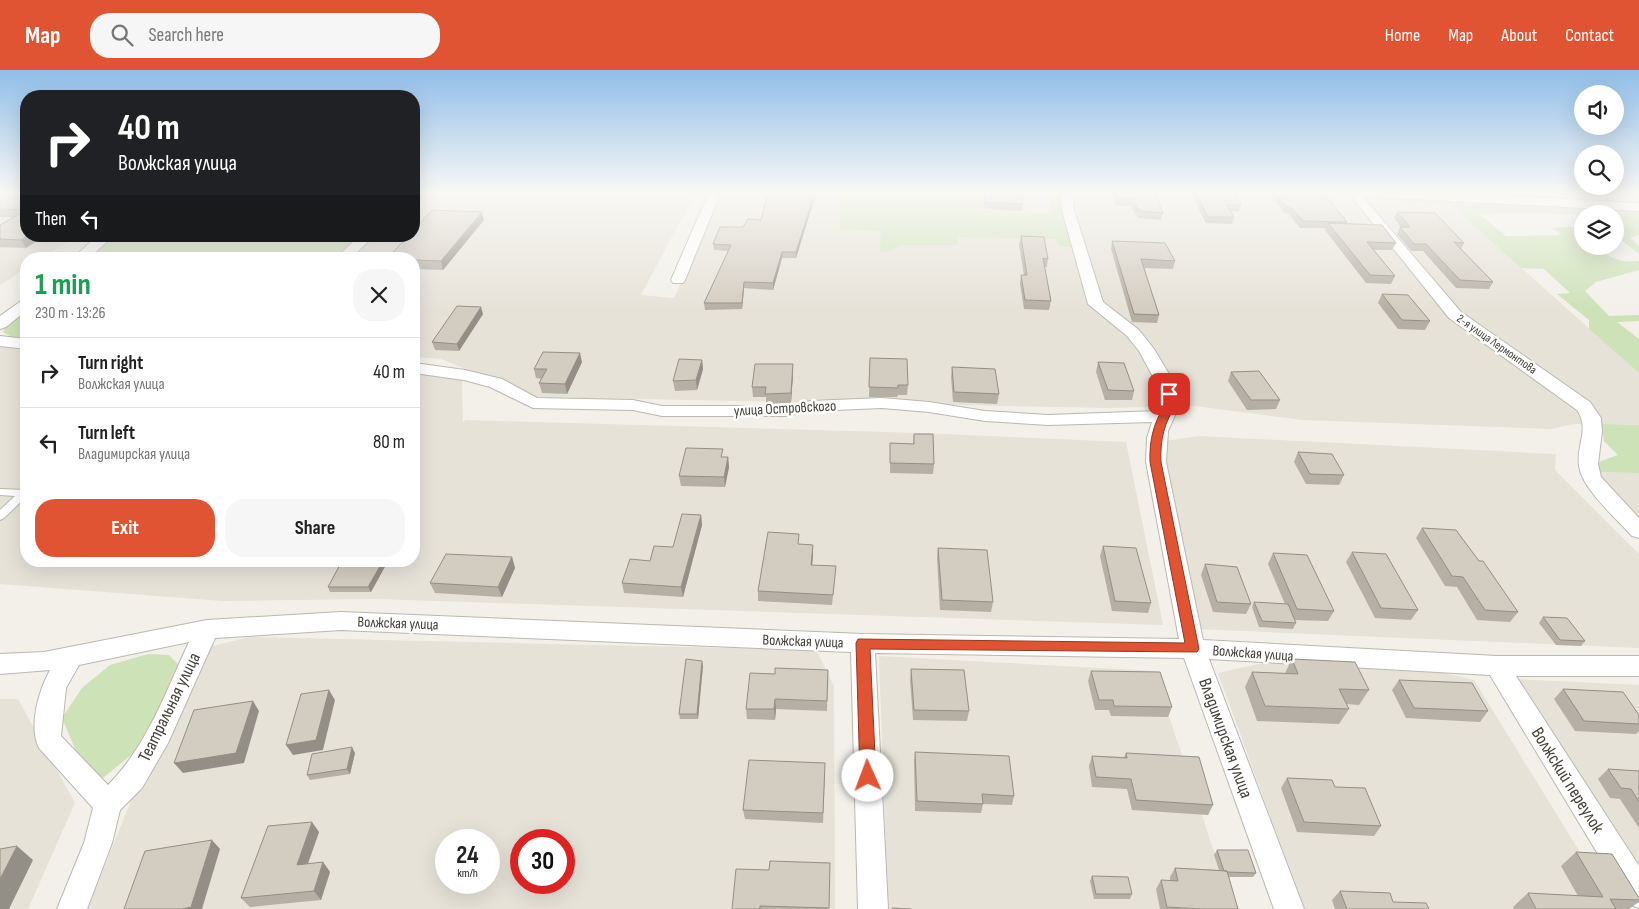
<!DOCTYPE html>
<meta charset="utf-8">
<style>
body{margin:0;font-family:"Sofia Sans Condensed",sans-serif;background:#f6f6f6;color:#222;height:100vh;display:flex;flex-direction:column;font-size:19px;white-space:nowrap}
*{box-sizing:border-box;margin:0}
p{font-size:16px;color:#767676}
.icon{flex:none;width:28px;height:28px;fill:none;stroke:currentColor;stroke-width:2;stroke-linecap:round;stroke-linejoin:round}
.map{position:relative;flex:1;overflow:hidden}
.sheet{position:absolute;left:20px;top:182px;width:400px;height:315px;display:flex;flex-direction:column;background:#fff;border-radius:20px;box-shadow:0 5px 20px #0002}
.sheet>*{flex:none}
.hud{position:absolute;left:20px;top:20px;width:400px;height:152px;border-radius:20px;box-shadow:0 5px 20px #0002;background:#202124;color:#fff;overflow:hidden}
.buttons{position:absolute;left:1574px;top:15px;display:grid;gap:10px}
.buttons a{display:grid;place-items:center;width:50px;height:50px;border-radius:50%;background:#fff;box-shadow:0 5px 20px #0002;font-size:25px}
.speed{position:absolute;left:435px;top:759px;display:flex;gap:10px;font-size:25px;font-weight:700;text-align:center}
.speed>*{display:grid;place-content:center;width:65px;height:65px;border-radius:50%;background:#fff;box-shadow:0 5px 20px #0002;line-height:1}
.speed small{font-size:12px;font-weight:400}
.speed .limit{border:8px solid #d22;background:#fff;color:#111}
.pin{position:absolute;display:grid;place-items:center;width:42px;height:42px;color:#fff;margin:-21px;border-radius:10px;box-shadow:0 2px 8px #0006}
.me{position:absolute;width:55px;margin:-28px;rotate:358deg;stroke-linejoin:round;filter:drop-shadow(0 0 4px #0008)}
.turn{display:flex;align-items:center;gap:18px;height:105px;padding:0 15px;font-size:22px}
.turn .icon{width:65px;height:65px;stroke-width:2.5}
.turn b{display:block;font-size:35px;line-height:42px}
.then{display:flex;align-items:center;height:48px;padding:0 15px;background:#0003;gap:10px;font-size:19px}
.round{display:grid;place-items:center;flex:none;width:52px;height:52px;border-radius:20px;background:#f6f6f6}
.head{display:flex;align-items:center;justify-content:space-between;height:85px;padding:0 15px}
h1{font-size:30px;font-weight:700;line-height:38px;color:#1e9e55}
.cta{display:flex;gap:10px;margin-top:auto;padding:10px 15px}
.cta a{flex:1;height:58px;border-radius:20px;background:#e05433;color:#fff;font-size:20px;font-weight:700;line-height:58px;text-align:center}
.cta a+a{background:#f6f6f6;color:#222}
ul{padding:0;list-style:none}
li{display:flex;align-items:center;gap:15px;height:70px;padding:0 15px;border-top:1px solid #e0e0e0}
li div{flex:1}
li b{display:block;font-size:19px}
li em{font-style:normal}
header{display:flex;align-items:center;gap:30px;box-sizing:border-box;height:70px;padding:0 25px;background:#e05433;color:#fff}
header strong{font-size:24px}
nav{display:flex;gap:28px;margin-inline-start:auto;font-size:18px}
.search{width:350px;height:45px;background:#f6f6f6;display:flex;align-items:center;gap:12px;box-sizing:border-box;padding:0 18px;border-radius:20px;color:#767676;font-size:19px}
.map>svg:first-child{display:block}
.residential{fill:#e6e2d8;fill-rule:evenodd}
.green{fill:#cde2b7}
.lines{fill:none;stroke-linecap:round;stroke-linejoin:round}
.lane-casing{stroke:#bdb8ad;stroke-width:2}
.street-casing{stroke:#bdb8ad;stroke-width:2}
.lane{fill:#fff;fill-rule:evenodd}
.street{fill:#fff;fill-rule:evenodd}
.wall{fill:#b5afa5}
.shaded-wall{fill:#948f86}
.building{fill:#d3ccc0;stroke:#948f86}
.route{fill:#e05433;stroke:#923721}
.labels{text-anchor:middle;stroke-width:5;stroke-linejoin:round;paint-order:stroke}
.far-street-label{font-size:12px;fill:#454138;stroke:#fff}
.street-label{font-size:15px;fill:#454138;stroke:#fff}
.near-street-label{font-size:18px;fill:#454138;stroke:#fff}
</style>
<header>
<strong>Map</strong>
<div class="search"><svg class="icon" aria-label="search" viewBox="0 0 24 24"><circle cx="10" cy="10" r="6"/><path d="M15 15l6 6"/></svg>Search here</div>
<nav><a>Home</a><a>Map</a><a>About</a><a>Contact</a></nav>
</header>
<div class="map">
<svg width="1639" height="839" viewBox="0 0 1639 839">
<rect width="100%" height="100%" fill="#f2f0e9"/>
<path class="residential" d="M0,122L26,166H77L41,189H26V198L0,215Z
M417,122H696L641,225L674,228L723,122H1169L1451,135L1639,303V355L1574,354L1551,359L1302,350L1195,336L1108,338L534,327L441,289L414,287V189H346L370,166H414V125Z
M0,276L26,277V491H414V303L462,310L463,352L466,350L921,363L1126,372L1163,555L377,529L223,531L0,514Z
M1199,366L1556,384L1555,400L1639,484V578L1195,559L1151,373Z
M1592,402L1639,403V449Z
M250,567L816,580L834,616L835,839H87L192,581ZM446,770H489V812H446ZM521,770H564V812H521Z
M879,586L1154,601L1233,839H888Z
M1263,593L1422,598L1474,610L1615,839H1304L1218,603Z
M1513,609L1639,615V804Z
M0,629H18L75,733L28,839H0Z"/>
<path class="green" d="M840,122H961V125C973,128 983,129 985,142L1052,144L1048,122H1062L1075,178L1060,176L1055,169L957,167L958,175H903L886,182L880,181L881,161L840,159Z
M1365,127L1639,140V165L1630,168L1639,176V184L1615,165V144H1582V150L1575,144L1478,143L1506,166L1562,165L1552,158L1582,156V176C1602,176 1602,185 1619,190C1625,192 1633,191 1639,191V200L1596,212L1585,221L1609,246L1639,245V251L1617,252L1639,269V303L1589,259V250L1557,224L1570,223L1544,199L1521,198L1451,135L1363,129Z
M138,166H364L338,189H85L108,171H131Z
M26,235V271L17,270L3,262L9,249Z
M1601,354L1639,355V403L1592,402L1601,391L1618,385L1604,371Z
M148,584L169,585L179,595L143,675L103,708L84,700L62,648L82,618L110,595Z"/>
<g class="lines">
<g class="lane-casing">
<path id="lane" d="M0,419L26,420V427L4,448L0,450V440L15,426L0,425Z"/>
</g>
<g class="street-casing">
<path id="street" d="M414,122H421L414,127Z
M709,122H721L685,210L683,213H673L671,210Z
M1060,122H1072L1074,140L1103,232L1139,260L1154,279L1175,314L1180,334L1168,361L1166,392L1203,570L1497,586H1639V606H1516L1639,796V838L1628,834L1490,605L1209,589L1304,839H1274L1184,588L875,583L888,839H858L851,582L341,560L215,568L168,673L142,718L120,740L112,773L87,839H57L84,773L93,738L39,678C28,656 39,620 50,600L0,604V584L44,582L207,550L341,542L863,564L1179,569L1146,392L1147,368L1152,352L1048,355L985,351L929,342L882,338L811,341L785,346H662L633,340L533,338L490,317L464,310L414,303V293L465,300L502,309L537,328L633,330L662,336H785L811,331L882,328L929,332L985,341L1048,345L1158,341L1162,334L1157,314L1139,281L1127,266L1088,234L1062,140ZM189,572C166,621 147,676 108,715L61,666L66,618L79,595Z
M1348,122H1439L1639,133V141L1362,126L1461,242L1590,332L1601,348L1602,361L1598,394L1601,407L1639,448V468L1632,466C1616,448 1582,419 1579,396C1576,375 1590,359 1577,340L1449,248Z
M97,166H113L88,189H72Z
M359,166H374L350,189H335Z
M26,229V241L6,257L0,259V246L21,231Z
M0,266L26,269V279L0,276Z"/>
</g>
<use href="#lane" class="lane"/>
<use href="#street" class="street"/>
</g>
<path class="wall" d="M0,122H26V178L0,177V155L13,147H0Z
M768,122H816L796,188H782L773,220L744,218L742,239L705,240L704,233L729,181L714,180L713,174L743,157L761,150Z
M982,122H1023V134L1022,141L985,139Z
M1111,122H1154L1163,143L1161,150L1138,148L1131,136H1116Z
M1190,122H1233L1241,135L1239,142L1231,141L1234,147L1232,154L1206,153Z
M1269,122H1322L1347,152L1346,153L1396,173L1392,180H1374L1395,206L1391,214L1366,213L1325,160L1326,158H1300L1288,143H1284Z
M1397,142L1464,173L1461,179L1493,212L1489,219L1456,218L1423,181H1411L1397,164L1400,157H1401L1394,148Z
M484,150L443,200L414,199V189Z
M1021,166L1048,189L1047,197H1044L1051,231L1049,240L1024,239L1020,214L1021,205H1024L1019,175Z
M1112,171L1175,191L1173,199L1144,198L1159,245L1157,253L1132,252L1111,179Z
M1382,224L1430,251L1425,260L1398,259L1378,233Z
M483,244L459,281L435,280L432,272Z
M870,288L908,315L907,325H898L897,327H869Z
M702,290L703,299L697,320L675,321L673,311Z
M582,292L567,324L542,323L539,313L542,309L536,308L534,299Z
M1098,292L1134,321L1132,330H1105L1096,302Z
M793,294V304L791,333L766,334V327H753L752,317Z
M952,297L999,324L997,334L953,332L951,307Z
M1231,302L1280,330L1276,339L1247,340L1228,311Z
M914,364L934,394L933,404L890,403V373L913,374Z
M1298,382L1344,405L1339,415L1306,414L1294,392Z
M724,387H728L729,397L725,417L681,416L679,406Z
M701,445L702,455L683,527L624,523L622,513L650,491L673,477Z
M1422,458L1479,491L1518,542L1510,552L1477,550L1457,517L1445,516L1416,468Z
M799,474L813,475V486L812,495L835,507L832,535L758,531V521Z
M1103,476L1151,533L1148,543L1112,541L1100,486Z
M938,478L993,532L991,542L940,540L937,488Z
M1352,482L1418,540L1411,550L1375,548L1346,492Z
M1273,483L1334,541L1328,551L1294,550L1296,553L1293,559L1259,557L1252,537L1254,532L1285,534L1268,494Z
M512,487L515,498L502,527L435,523L430,513Z
M342,491H388L371,522H330L328,517Z
M1205,494L1251,534L1246,544L1213,542L1201,505Z
M1543,547L1585,571L1581,576L1556,575L1539,553Z
M1292,589L1369,620L1359,635L1346,634L1349,639L1339,654L1257,651L1245,617L1252,602L1285,603Z
M703,596L698,649H680L679,644Z
M911,599L969,641L967,651L913,650L910,610Z
M828,600L827,641L776,639L775,650L747,649L746,639L775,604Z
M1091,601L1172,637L1168,647L1111,646L1109,640H1095L1088,611Z
M1399,610L1488,641L1480,652L1406,648L1392,620Z
M1563,619L1639,654V661L1636,664L1575,661L1554,629Z
M915,682L1014,726L1012,735L983,734L981,743L915,741L914,692Z
M355,683L350,704L310,710L307,705Z
M1126,683L1213,735L1208,745L1132,740L1127,719L1092,717L1089,696L1092,686L1124,687Z
M1608,699L1639,701V758L1620,729L1610,728L1598,709Z
M825,703L823,753L745,749L743,740Z
M1287,708L1335,717L1381,756L1374,766L1297,762L1281,718Z
M319,762L308,794L323,792L330,802L321,830L250,837L241,828Z
M1217,780L1256,803L1253,807H1228L1238,839H1160L1156,819L1161,810L1170,811V807L1175,798L1219,800L1214,785Z
M1576,782L1639,828V832L1629,839H1514L1513,837L1528,823L1578,826L1561,796Z
M830,793L829,839H732L769,800Z
M1092,806L1132,824L1130,829H1094L1090,811Z
M1340,821L1393,832L1429,839H1335L1332,830Z"/>
<path class="shaded-wall" d="M815,122H816V124L796,188V182Z
M482,142L484,150L443,200L441,191Z
M27,166H45L26,178L21,170Z
M782,182V188L773,220V213Z
M744,212V218L742,239V233Z
M481,237L483,244L459,281L457,274Z
M580,283L582,292L567,324L565,314Z
M702,290L703,299L697,320L696,310Z
M793,294V304L791,333V323Z
M728,387L729,397L725,417L724,407Z
M415,419L420,435L414,446V438Z
M701,445L702,455L683,527L681,517Z
M813,475V486L811,505V495Z
M512,487L515,498L502,527L498,517Z
M383,491H388L371,522L368,517Z
M702,591L703,596L698,649L697,644Z
M329,620L335,630L323,680L293,685L286,675Z
M775,629L776,639L775,650L774,639Z
M253,631L259,641L244,693L183,703L174,693Z
M352,677L355,683L350,704L347,699Z
M312,752L319,762L304,804L297,795Z
M212,770L220,779L202,839H182Z
M17,776L33,790L9,839H0V809Z
M323,792L330,802L321,830L314,821Z"/>
<path class="building" d="M0,122H26L27,166L21,170L0,169V155L26,140L0,139Z
M768,122H815L796,182H782L773,213L744,212L742,233H704L731,175L713,174L720,157H743L748,149L761,150Z
M984,122H1023V134L985,132Z
M1115,122H1154L1163,143L1139,141L1133,129H1117Z
M1195,122H1233L1241,135H1227L1234,147H1208Z
M1276,122H1322L1347,152L1303,151L1290,137H1286Z
M432,140L482,142L441,191L414,190V189H387L408,166H414V160Z
M1397,142L1435,143L1464,173L1454,172L1493,212L1460,210L1426,174H1414L1400,157H1410Z
M1328,153L1382,155L1396,173L1367,172L1395,206L1370,205Z
M1021,166L1044,167L1048,189L1043,188L1051,231L1025,230L1021,205H1027Z
M1112,171L1165,173L1175,191L1141,189L1159,245L1134,244Z
M1382,224L1408,225L1430,251L1402,250Z
M457,236L481,237L457,274L432,272Z
M543,282L580,283L565,314L539,313L547,299H534Z
M870,288L907,289L908,315H898V318L869,317Z
M679,289L702,290L696,310L673,311Z
M1098,292L1124,293L1134,321L1108,320Z
M755,294H793L791,323L765,324L766,317H752Z
M952,297L995,299L999,324L954,322Z
M1259,301L1280,330H1251L1231,302Z
M914,364H933L934,394L890,393V373L914,374Z
M686,378L723,379L721,387H728L724,407L679,406Z
M1298,382L1332,384L1344,405L1310,404Z
M414,419H415L418,430L414,438Z
M682,444L701,445L681,517L622,513L630,489L650,491L654,476L673,477Z
M1422,458L1456,460L1479,491H1483L1518,542L1485,540L1463,507L1452,506Z
M768,462L799,464L798,474L813,475L811,495L836,496L833,525L758,521Z
M1103,476L1136,478L1151,533L1115,531Z
M938,478L987,480L993,532L942,530Z
M1352,482L1386,484L1418,540L1381,538Z
M1273,483L1307,485L1334,541L1297,539Z
M446,484L512,487L498,517L430,513Z
M342,491H383L368,517H328Z
M1205,494L1237,497L1251,534L1217,532Z
M1254,532L1288,534L1296,553L1262,551Z
M1543,547L1567,548L1585,571L1560,570Z
M686,589L702,591L697,644H679Z
M1292,589L1355,592L1369,620L1339,619L1349,639L1265,636L1252,602L1298,604Z
M775,598L828,600L827,631L775,629L774,639H746L750,603L775,604Z
M911,599L964,600L969,641L914,640Z
M1091,601L1160,602L1172,637L1114,636L1113,630H1099Z
M1399,610L1472,613L1488,641L1414,638Z
M1563,619L1623,622L1639,645V654L1584,651Z
M329,620L316,670L286,675L301,624Z
M253,631L236,683L174,693L194,640Z
M352,677L347,699L307,705L312,684Z
M915,682L1009,686L1014,726L982,724L983,734L917,731Z
M1126,683L1199,687L1213,735L1136,730L1131,709L1096,707L1092,686L1127,688Z
M749,690L825,693L823,743L743,740Z
M1608,699L1639,701V732L1631,719L1621,718Z
M1287,708L1332,710L1335,717L1365,718L1381,756L1304,752Z
M312,752L297,795L323,792L314,821L241,828L268,756Z
M212,770L191,837L182,839H124L145,781Z
M17,776L0,809V779Z
M1217,780H1248L1256,803L1227,802V801H1224Z
M1576,782L1612,784L1639,828V830L1610,829L1616,839H1536L1528,823L1603,827Z
M770,791L830,793L829,838L760,836V839H732L736,799L769,800Z
M1175,798L1227,801L1238,839H1202L1167,837L1161,810L1178,811Z
M1092,806L1128,807L1132,824H1096Z
M1340,821L1390,823L1393,832L1426,833L1429,839H1347Z
M892,838L911,839H892Z"/>
<linearGradient id="sky" x2="0" y2="1"><stop stop-color="#90bee8"/><stop offset="0.51" stop-color="#f9f8f5"/><stop offset="1" stop-color="#f9f8f5" stop-opacity="0"/></linearGradient>
<rect width="1639" height="240" fill="url(#sky)"/>
<path class="route" d="M1169,321L1174,324L1177,334C1164,352 1160,370 1161,392L1199,579L1197,582L870,579L876,706L873,711L868,713L862,711L860,706L856,573L858,569L1185,573L1150,392C1149,370 1154,351 1166,334L1164,324Z"/>
<g class="labels">
<g class="far-street-label">
<text transform="translate(1497 274) rotate(35)" y="4">2-я улица Лермонтова</text>
</g>
<g class="street-label">
<text transform="translate(785 338) rotate(-3)" y="5">улица Островского</text>
<text transform="translate(398 553) rotate(2)" y="5">Волжская улица</text>
<text transform="translate(803 571) rotate(2)" y="5">Волжская улица</text>
<text transform="translate(1253 583) rotate(4)" y="5">Волжская улица</text>
</g>
<g class="near-street-label">
<text transform="translate(169 637) rotate(-64)" y="6">Театральная улица</text>
<text transform="translate(1226 668) rotate(70)" y="6">Владимирская улица</text>
<text transform="translate(1568 710) rotate(58)" y="6">Волжский переулок</text>
</g>
</g>
</svg>
<div class="buttons">
<a><svg class="icon" aria-label="sound" viewBox="0 0 24 24"><path d="M4 9h4l5-4v14l-5-4H4zM17 9q2 3 0 6"/></svg></a>
<a><svg class="icon" aria-label="search" viewBox="0 0 24 24"><circle cx="10" cy="10" r="6"/><path d="M15 15l6 6"/></svg></a>
<a><svg class="icon" aria-label="layers" viewBox="0 0 24 24"><path d="M12 4l9 5-9 5-9-5zM3 14l9 5 9-5"/></svg></a>
</div>
<div class="speed"><div>24<small>km/h</small></div><div class="limit">30</div></div>
<div class="pin" style="left:1169px;top:324px;background:#d93025"><svg class="icon" aria-label="arrive" viewBox="0 0 24 24"><path d="M6 21V4h12l-3 4 3 4H6"/></svg></div>
<svg class="me" style="left:868px;top:706px" viewBox="-20 -20 40 40"><circle r="19" fill="#fff"/><path d="M0-13L10 11 0 6-10 11z" fill="#e05433"/></svg>
<div class="hud">
<div class="turn"><svg class="icon" aria-label="right" viewBox="0 0 24 24"><path d="M7 20v-9h11M14 6l5 5-5 5"/></svg><div><b>40 m</b>Волжская улица</div></div>
<div class="then">Then<svg class="icon" aria-label="left" viewBox="0 0 24 24"><path d="M17 20v-9H6M10 6l-5 5 5 5"/></svg></div>
</div>
<section class="sheet">
<div class="head"><div><h1>1 min</h1><p>230 m · 13:26</p></div><a class="round"><svg class="icon" aria-label="close" viewBox="0 0 24 24"><path d="M6 6l12 12M18 6L6 18"/></svg></a></div>
<ul>
<li><svg class="icon" aria-label="right" viewBox="0 0 24 24"><path d="M7 20v-9h11M14 6l5 5-5 5"/></svg><div><b>Turn right</b><p>Волжская улица</p></div><em>40 m</em></li>
<li><svg class="icon" aria-label="left" viewBox="0 0 24 24"><path d="M17 20v-9H6M10 6l-5 5 5 5"/></svg><div><b>Turn left</b><p>Владимирская улица</p></div><em>80 m</em></li>
</ul>
<div class="cta"><a>Exit</a><a>Share</a></div>
</section>
</div>
